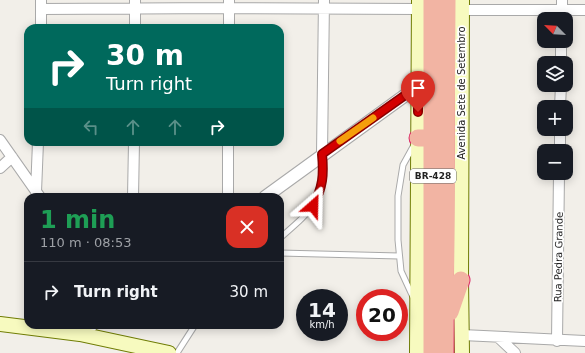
<!DOCTYPE html>
<meta charset="utf-8">
<style>
body{margin:0;font-family:"DejaVu Sans",sans-serif;background:#242831;color:#f1f3f6;height:100vh;display:flex;flex-direction:column;font-size:15px;white-space:nowrap}
*{box-sizing:border-box;margin:0}
p{font-size:13px;color:#9ea1a6}
.icon{flex:none;width:22px;height:22px;fill:none;stroke:currentColor;stroke-width:2;stroke-linecap:round;stroke-linejoin:round}
.map{position:relative;flex:1;overflow:hidden}
.sheet{position:absolute;left:24px;top:193px;width:260px;height:136px;display:flex;flex-direction:column;background:#171b24;border-radius:12px;box-shadow:0 2px 10px #0003}
.sheet>*{flex:none}
.hud{position:absolute;left:24px;top:24px;width:260px;height:122px;border-radius:12px;box-shadow:0 2px 10px #0003;background:#00695c;color:#fff;overflow:hidden}
.needle{width:26px;rotate:294deg}
.controls{position:absolute;left:537px;top:12px;display:grid;gap:8px}
.controls a{display:grid;place-items:center;width:36px;height:36px;border-radius:8px;background:#171b24;box-shadow:0 2px 10px #0003;font-size:20px}
.speed{position:absolute;left:296px;top:289px;display:flex;gap:8px;font-size:20px;font-weight:700;text-align:center}
.speed>*{display:grid;place-content:center;width:52px;height:52px;border-radius:50%;background:#171b24;box-shadow:0 2px 10px #0003;line-height:1}
.speed small{font-size:10px;font-weight:400}
.speed .limit{border:6px solid #d22;background:#fff;color:#111}
.pin{position:absolute;display:grid;place-items:center;width:34px;height:34px;color:#fff;margin:-41px -17px;border-radius:50% 50% 50% 0;rotate:-45deg;box-shadow:0 0 4px #0007}
.pin .icon{rotate:45deg}
.me{position:absolute;width:44px;margin:-22px;rotate:25deg;stroke-linejoin:round;filter:drop-shadow(0 0 3px #0008)}
.turn{display:flex;align-items:center;gap:14px;height:84px;padding:0 16px;font-size:18px}
.turn .icon{width:52px;height:52px;stroke-width:2.5}
.turn b{display:block;font-size:28px;line-height:34px}
.lanes{display:flex;align-items:center;height:38px;padding:0 16px;background:#0003;justify-content:center;gap:20px;direction:ltr}
.lanes .off{opacity:.35}
.round{display:grid;place-items:center;flex:none;width:42px;height:42px;border-radius:12px;background:#242831}
.head{display:flex;align-items:center;justify-content:space-between;height:68px;padding:0 16px}
h1{font-size:24px;font-weight:600;line-height:30px;color:#1e9e55}
ul{padding:0;list-style:none}
li{display:flex;align-items:center;gap:12px;height:60px;padding:0 16px;border-top:1px solid #363941}
li div{flex:1}
li b{display:block;font-size:15px}
li em{font-style:normal}
.map>svg:first-child{display:block}
.lines{fill:none;stroke-linecap:round;stroke-linejoin:round}
.service-casing{stroke:#a9a9a9;stroke-width:7}
.minor-casing{stroke:#a9a9a9;stroke-width:12}
.tertiary-casing{stroke:#a9a9a9;stroke-width:14}
.secondary-casing{stroke:#707d05;stroke-width:16}
.trunk-casing{stroke:#dc2a67;stroke-width:19}
.service{stroke:#fff;stroke-width:5}
.minor{stroke:#fff;stroke-width:10}
.tertiary{stroke:#fff;stroke-width:12}
.secondary{stroke:#f7fabf;stroke-width:14}
.trunk{stroke:#f2b4a3;stroke-width:17}
.route-casing{stroke:#8a0000;stroke-width:10}
.route{stroke:#d40000;stroke-width:7}
.slow{stroke:#f59e0b;stroke-width:7}
.labels{text-anchor:middle;stroke-width:3.5;stroke-linejoin:round;paint-order:stroke}
.shield{fill:#fff;stroke:#646464;stroke-width:1}
.shield-label{font-size:9px;font-weight:bold;fill:#222}
.street-label{font-size:10px;fill:#222;stroke:#fff}
</style>
<div class="map">
<svg width="585" height="353" viewBox="0 0 585 353">
<rect width="100%" height="100%" fill="#f2efe9"/>
<g class="lines">
<g class="service-casing">
<path id="service" d="M280,238C310,212 326,200 322,157
M280,253L399,256
M413,297L401,271L398,240V196L403,165L414,145
M177,353L195,325"/>
</g>
<g class="minor-casing">
<path id="minor" d="M41,9L229,8L419,9
M462,10H585
M562,19V0
M41,28V0
M135,28V0
M229,28V0
M561,63V41
M560,107L561,85
M0,140L40,197
M560,151V129
M322,154L324,0
M0,168L12,157
M36,192L38,142
M133,197L134,142
M228,197V142
M462,335L585,341
M498,337L515,353
M557,341L559,173"/>
</g>
<g class="tertiary-casing">
<path id="tertiary" d="M265,197L418,86
M80,334L92,325"/>
</g>
<g class="secondary-casing">
<path id="secondary" d="M462,0L461,280L462,353
M0,324L80,334L169,353
M417,353L419,0"/>
</g>
<g class="trunk-casing">
<path id="trunk" d="M418,138H433
M450,312L461,280
M432,353V0
M445,353L447,0"/>
</g>
<use href="#service" class="service"/>
<use href="#minor" class="minor"/>
<use href="#tertiary" class="tertiary"/>
<use href="#secondary" class="secondary"/>
<use href="#trunk" class="trunk"/>
</g>
<g class="lines">
<g class="route-casing">
<path id="route" d="M313,206C323,187 324,175 322,154L418,86V112"/>
</g>
<use href="#route" class="route"/>
<path class="slow" d="M340,141L373,118"/>
</g>
<g class="labels">
<rect class="shield" x="410" y="169" width="46" height="14" rx="3"/>
<g class="shield-label">
<text x="433" y="179">BR-428</text>
</g>
<g class="street-label">
<text transform="translate(461 93) rotate(-90)" y="4">Avenida Sete de Setembro</text>
<text transform="translate(558 257) rotate(-89)" y="4">Rua Pedra Grande</text>
</g>
</g>
</svg>
<div class="controls">
<a><svg class="needle" viewBox="-14 -14 28 28"><path d="M0-13l5 13h-10z" fill="#e53935"/><path d="M0 13l5-13h-10z" fill="#9ea1a6"/></svg></a>
<a><svg class="icon" aria-label="layers" viewBox="0 0 24 24"><path d="M12 4l9 5-9 5-9-5zM3 14l9 5 9-5"/></svg></a>
<a>+</a>
<a>−</a>
</div>
<div class="speed"><div>14<small>km/h</small></div><div class="limit">20</div></div>
<div class="pin" style="left:418px;top:112px;background:#d93025"><svg class="icon" aria-label="arrive" viewBox="0 0 24 24"><path d="M6 21V4h12l-3 4 3 4H6"/></svg></div>
<svg class="me" style="left:313px;top:206px" viewBox="-20 -20 40 40"><path d="M0-17L14 15 0 8-14 15z" fill="#d40000" stroke="#fff" stroke-width="4"/></svg>
<div class="hud">
<div class="turn"><svg class="icon" aria-label="right" viewBox="0 0 24 24"><path d="M7 20v-9h11M14 6l5 5-5 5"/></svg><div><b>30 m</b>Turn right</div></div>
<div class="lanes"><svg class="icon off" aria-label="left" viewBox="0 0 24 24"><path d="M17 20v-9H6M10 6l-5 5 5 5"/></svg><svg class="icon off" aria-label="ahead" viewBox="0 0 24 24"><path d="M12 20V5M6 11l6-6 6 6"/></svg><svg class="icon off" aria-label="ahead" viewBox="0 0 24 24"><path d="M12 20V5M6 11l6-6 6 6"/></svg><svg class="icon" aria-label="right" viewBox="0 0 24 24"><path d="M7 20v-9h11M14 6l5 5-5 5"/></svg></div>
</div>
<section class="sheet">
<div class="head"><div><h1>1 min</h1><p>110 m · 08:53</p></div><a class="round" style="background:#d93025;color:#fff"><svg class="icon" aria-label="close" viewBox="0 0 24 24"><path d="M6 6l12 12M18 6L6 18"/></svg></a></div>
<ul>
<li><svg class="icon" aria-label="right" viewBox="0 0 24 24"><path d="M7 20v-9h11M14 6l5 5-5 5"/></svg><div><b>Turn right</b></div><em>30 m</em></li>
</ul>
</section>
</div>
